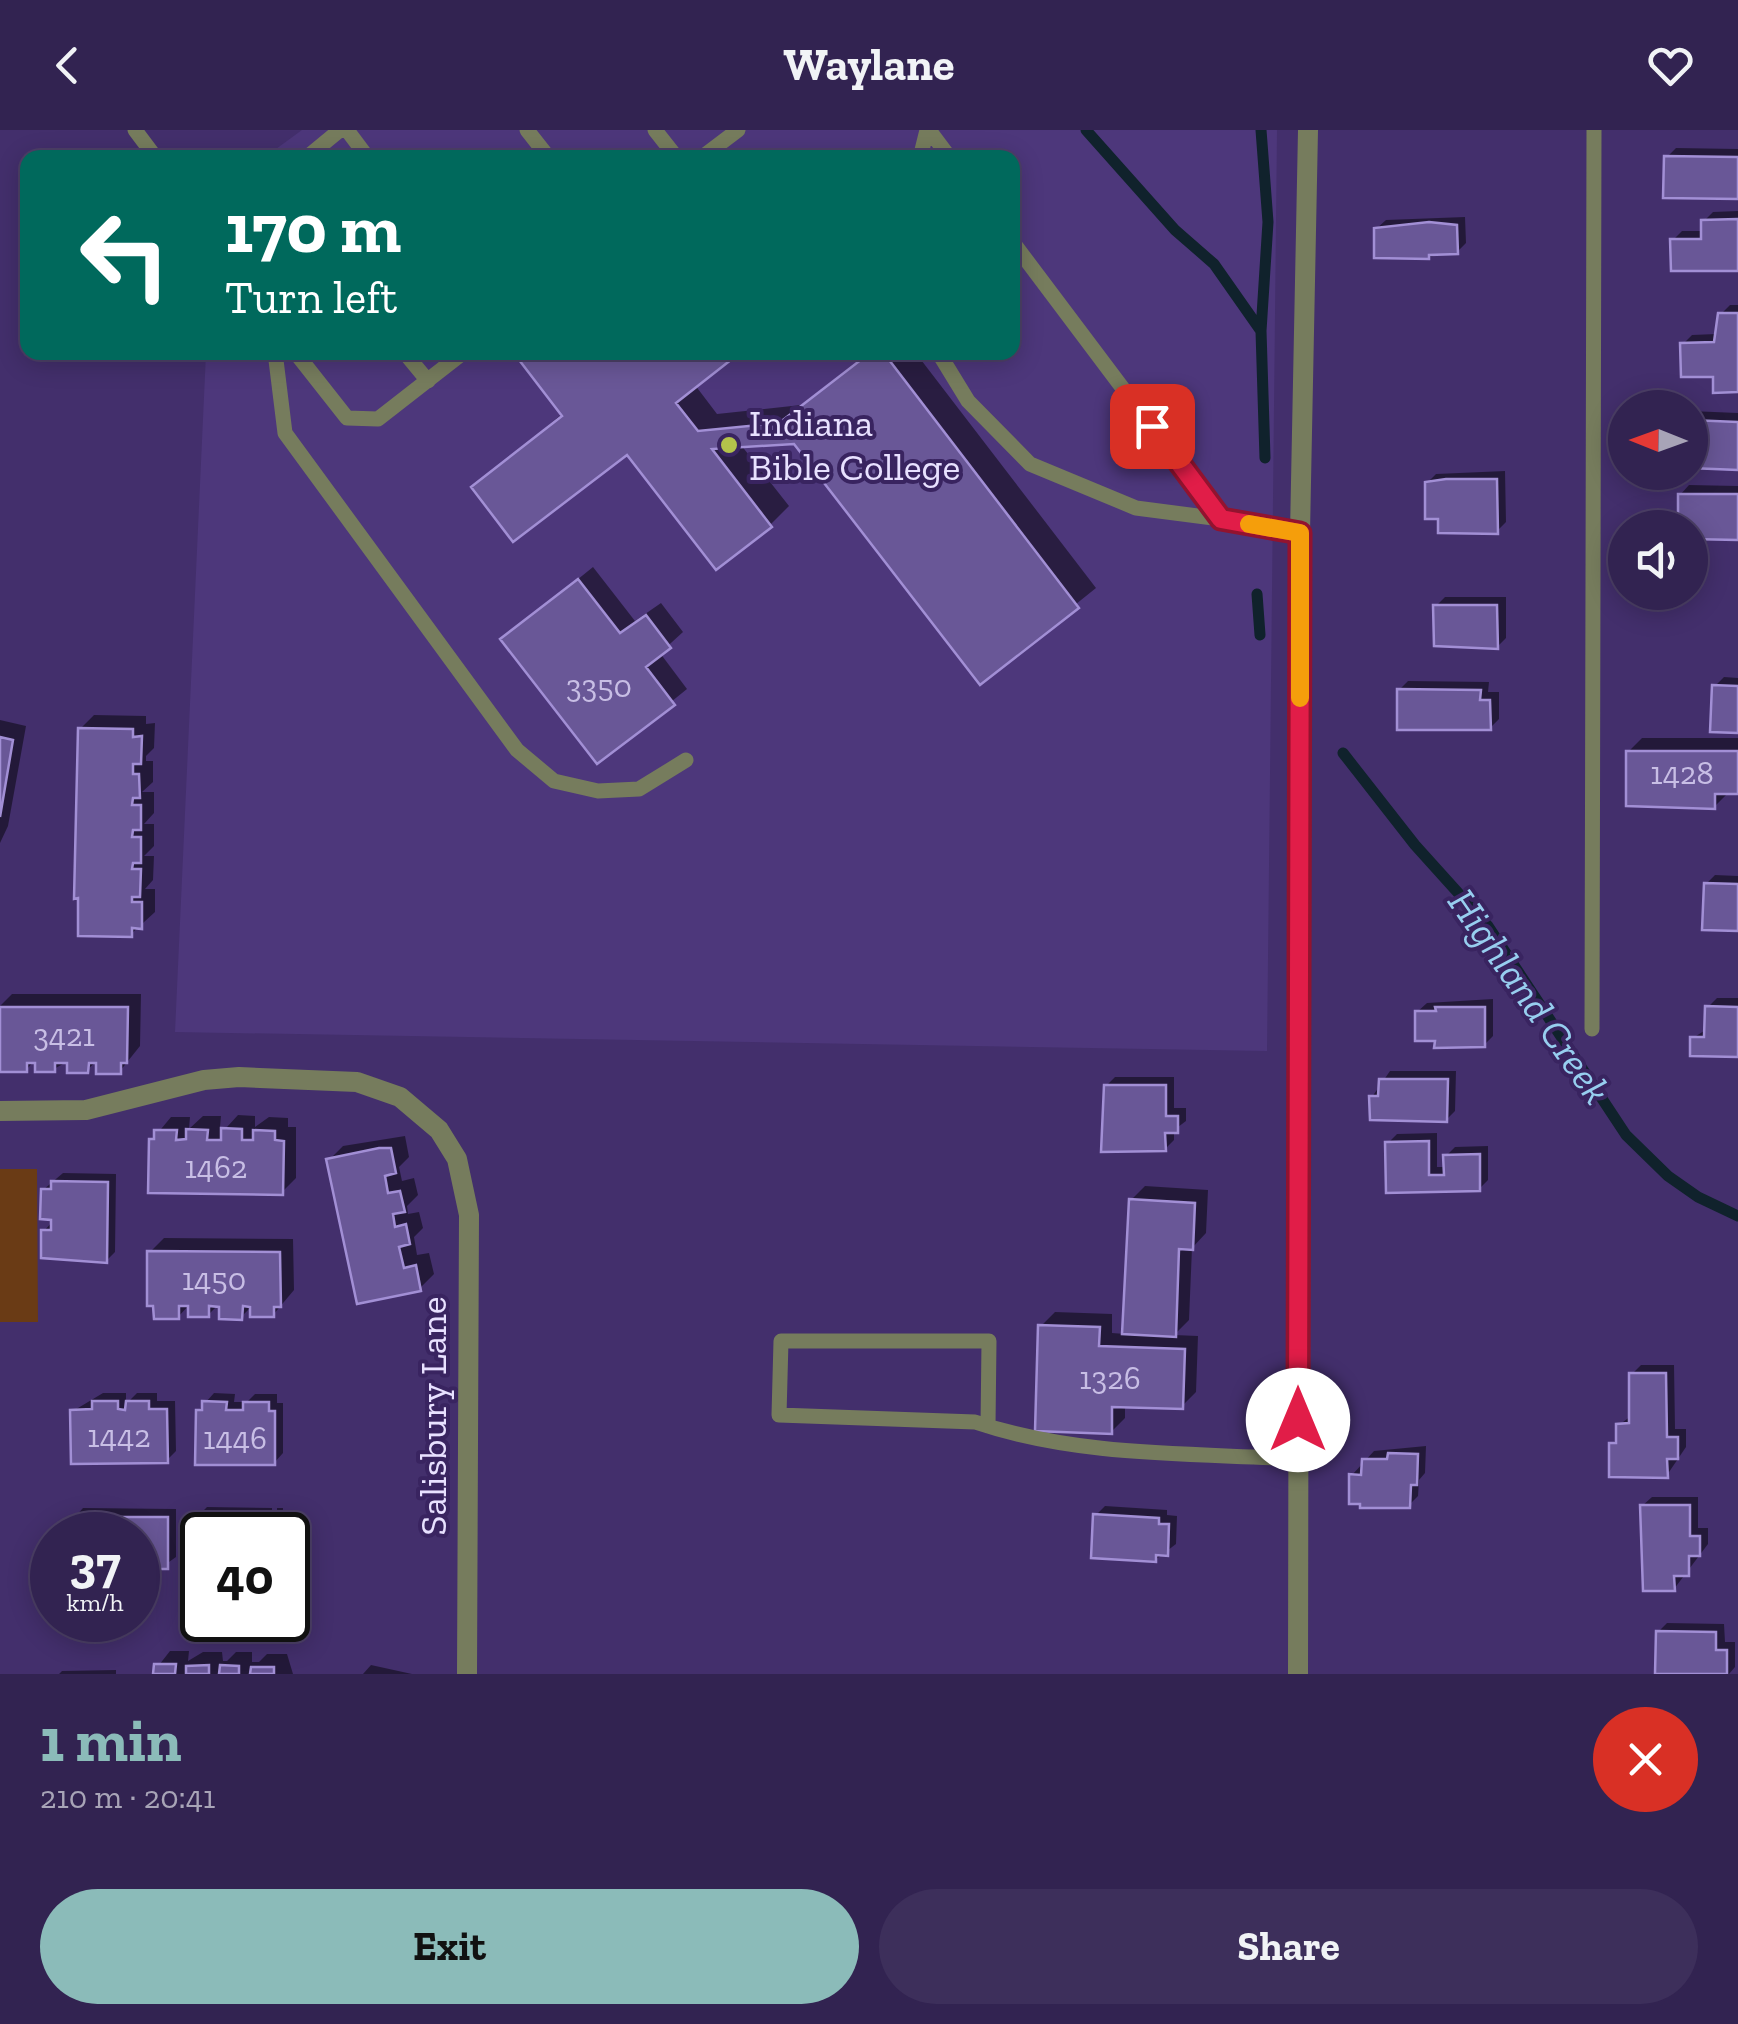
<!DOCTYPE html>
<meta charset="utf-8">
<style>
body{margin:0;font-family:"Zilla Slab",serif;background:#3d2f5b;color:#f1f3f6;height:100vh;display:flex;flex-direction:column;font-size:38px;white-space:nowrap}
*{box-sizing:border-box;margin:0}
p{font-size:32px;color:#a8a4b7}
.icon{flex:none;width:55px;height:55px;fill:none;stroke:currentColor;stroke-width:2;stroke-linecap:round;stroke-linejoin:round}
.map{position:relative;height:1544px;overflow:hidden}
.sheet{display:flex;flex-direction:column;background:#322351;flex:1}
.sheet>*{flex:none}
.banner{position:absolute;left:20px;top:20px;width:1000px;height:210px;border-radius:20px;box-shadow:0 5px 25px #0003,0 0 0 2px #4d4068;background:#00695c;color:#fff;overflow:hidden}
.needle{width:65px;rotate:271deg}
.controls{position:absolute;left:1608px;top:260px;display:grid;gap:20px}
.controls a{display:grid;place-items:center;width:100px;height:100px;border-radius:50%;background:#322351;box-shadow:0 5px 25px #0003,0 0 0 2px #4d4068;font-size:50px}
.speed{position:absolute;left:30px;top:1382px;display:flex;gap:20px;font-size:50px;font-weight:700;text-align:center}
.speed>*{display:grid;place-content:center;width:130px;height:130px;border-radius:50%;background:#322351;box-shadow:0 5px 25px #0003,0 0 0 2px #4d4068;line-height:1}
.speed small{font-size:25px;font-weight:400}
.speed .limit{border:5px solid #111;border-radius:15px;background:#fff;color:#111}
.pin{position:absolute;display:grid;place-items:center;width:85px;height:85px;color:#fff;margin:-42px;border-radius:20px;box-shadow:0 5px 15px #0006}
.me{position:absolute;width:110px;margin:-55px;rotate:0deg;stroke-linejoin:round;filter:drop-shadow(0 0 8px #0008)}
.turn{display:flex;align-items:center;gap:35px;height:210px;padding:0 40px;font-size:45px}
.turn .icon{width:130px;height:130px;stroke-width:2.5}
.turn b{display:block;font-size:70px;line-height:85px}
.round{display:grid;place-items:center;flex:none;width:105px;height:105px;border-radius:52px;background:#3d2f5b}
.overview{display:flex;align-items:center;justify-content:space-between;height:170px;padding:0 40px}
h1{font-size:60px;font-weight:800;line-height:75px;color:#8bbbb9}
.action{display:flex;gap:20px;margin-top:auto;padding:20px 40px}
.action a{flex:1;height:115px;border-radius:60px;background:#8bbbb9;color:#111;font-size:40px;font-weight:800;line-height:115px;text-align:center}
.action a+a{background:#3d2f5b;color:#f1f3f6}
header{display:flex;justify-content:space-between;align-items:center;height:130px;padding:0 40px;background:#322351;font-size:45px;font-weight:800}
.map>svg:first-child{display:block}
.built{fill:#4d377b}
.green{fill:#6a3b15}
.shadow{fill:#0007}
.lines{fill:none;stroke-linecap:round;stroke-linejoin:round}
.stream{stroke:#10222c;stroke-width:11}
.building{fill:#695797;stroke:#a28fd5;stroke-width:2.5}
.service{stroke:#767c5d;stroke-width:15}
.minor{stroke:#767c5d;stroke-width:20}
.tertiary{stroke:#767c5d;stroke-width:20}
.route-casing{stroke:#92132f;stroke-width:25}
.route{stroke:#e11d48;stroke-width:18}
.slow{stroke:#f59e0b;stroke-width:18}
.poi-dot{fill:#b3c24b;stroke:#392460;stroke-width:4}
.labels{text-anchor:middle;stroke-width:8;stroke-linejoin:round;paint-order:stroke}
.number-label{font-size:32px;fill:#c8bee5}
.poi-label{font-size:38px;fill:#e8e1ff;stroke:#392460;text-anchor:start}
.street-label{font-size:38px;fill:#e8e1ff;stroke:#392460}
.water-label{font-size:40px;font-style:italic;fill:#97ceef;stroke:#392460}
</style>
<header><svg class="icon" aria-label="back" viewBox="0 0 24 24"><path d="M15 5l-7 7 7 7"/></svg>Waylane<svg class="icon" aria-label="heart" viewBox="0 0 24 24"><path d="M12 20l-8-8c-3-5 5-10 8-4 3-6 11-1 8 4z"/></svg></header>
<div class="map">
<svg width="1738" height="1544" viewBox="0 0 1738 1544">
<rect width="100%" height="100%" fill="#432f6c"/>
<path class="built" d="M302,0H1277L1267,921L175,902L206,223L1012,222V28L265,27Z"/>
<path class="green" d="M0,1039H37L38,1192H0Z"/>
<path class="shadow" d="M1676,18L1738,19V66L1667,27Z
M1738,81V138L1673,110L1682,101H1704V91L1713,82Z
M1465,87L1466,113L1457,122L1428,127L1376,99L1386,90Z
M1730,175H1738V259L1683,214L1692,205L1716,204L1721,184Z
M869,222H915L1096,458L980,551L795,311L741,315L789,376L770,395L627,321L474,357L563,283L695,255L717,284L801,275Z
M1690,281L1738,283V337L1690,335Z
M1505,341L1506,392L1497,401L1441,386L1427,353L1436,344Z
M1689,355L1738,356V407H1690L1680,365Z
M593,437L635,491L661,473L683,502L660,523L687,559L598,631L504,509Z
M1445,467H1506V508L1497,517L1436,476Z
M1724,547L1738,548V600L1715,556Z
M1408,551L1489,552L1488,562H1499V589L1490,598L1399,560Z
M94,585L146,586V594L155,593L154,618L146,626V631H153V652L142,662H154V683L144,694H154V716L144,726H154L153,750L145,759H155V782L131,804L80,599Z
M0,590L26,596L8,696L0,713Z
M1642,608H1738V662H1729L1714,677L1628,622Z
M1715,745L1738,746V798L1706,754Z
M12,864H141L140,916L120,941L99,929L87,940L70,930L54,939L37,928L26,940L0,930V876Z
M1717,868H1738V925L1693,908L1707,899L1708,877Z
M1493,869V906L1484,915L1437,909L1417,882L1427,873Z
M1390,941H1456L1455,981L1446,990L1372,967Z
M1115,947H1174V978H1186V991L1174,1000V1010L1165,1019L1106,956Z
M238,985L255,986V997L269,987L288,988V997H296V1048L282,1062L152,1010L171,987H190L189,999L203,986H221L220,997H227Z
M1437,1003V1037H1446V1026L1455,1017L1488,1016V1050L1479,1059L1389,1060L1388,1013L1397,1004Z
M405,1006L409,1027L399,1037L402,1051L414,1048L418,1065L407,1076L408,1084L419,1082L423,1098L414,1107L417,1125L429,1123L434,1144L420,1158L359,1171L329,1030L343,1016Z
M63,1043L116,1044L115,1122L106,1131L44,1101L53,1091L43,1060Z
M1145,1056L1208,1060L1206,1103L1192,1118L1189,1190L1174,1205L1198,1206L1196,1262L1182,1276L1125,1275V1288L1111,1302L1041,1196L1055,1182L1112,1184V1203L1125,1204L1131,1070Z
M164,1108L293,1109L294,1160L273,1185L252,1176L241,1187L222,1171L208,1185L190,1174L178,1187L150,1122Z
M1641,1235H1674L1675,1299H1686V1317L1667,1345L1612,1314L1619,1307V1295L1631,1286L1632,1244Z
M103,1263H126V1274L137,1263H157V1271H175L176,1321L167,1330L73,1281Z
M214,1263L235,1264L234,1272H247L255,1264H277V1273H283V1323L274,1333L198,1281Z
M1426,1316L1425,1343L1419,1350L1418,1366L1409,1375L1352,1345L1374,1321Z
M1652,1367H1698V1398H1708V1414L1674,1459L1642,1376Z
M1105,1376L1167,1380V1385L1177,1386L1176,1414L1155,1430L1096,1385Z
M207,1377L272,1378V1405H202V1447L198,1386Z
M83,1378L176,1379V1427L148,1447H138V1405H74V1388Z
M277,1378H283L282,1405H277Z
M1667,1493L1724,1494L1725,1512H1735V1537L1729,1544H1658V1502Z
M170,1521H189L188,1531L203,1522H222L223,1531H227L236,1522H252V1532H259L267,1524H287L293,1544H152Z
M371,1535L412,1544H363Z
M116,1540V1544H59L62,1541Z"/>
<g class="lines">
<path class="stream" d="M1086,0L1175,100L1214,134L1261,201L1265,328
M1261,0L1268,92L1261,201
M1257,464L1260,505
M1343,623L1415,715L1488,796L1626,1005L1668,1046L1698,1067L1738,1086"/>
</g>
<path class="building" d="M1664,26L1738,27V69L1663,68Z
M1738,89V141H1671L1670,109H1701V90Z
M1429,92L1457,95L1458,124L1429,125V129L1374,128V98Z
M1718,183H1738V262L1713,263V247H1681L1680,213L1714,212Z
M513,222H741L676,273L698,301L779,293L871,222H883L1079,478L980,555L794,314L712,319L772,397L716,440L627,325L513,412L471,357L562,286Z
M1690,290L1738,292V340L1690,338Z
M1446,349H1497L1498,404L1438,403V389H1425V352Z
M1678,364H1738V410L1690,409V398H1678Z
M578,449L620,503L646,485L671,518L646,537L675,575L597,634L500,509Z
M1433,475H1497L1498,519L1434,516Z
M1712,555L1738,556V603L1710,602Z
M1397,559L1481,560L1480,570H1490L1491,600H1397Z
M78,598L133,599V607L142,606L141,634H133V644H139L140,668H133L132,675H141V700H133L132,707H141V733H133L132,739H141L140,767H132V772H142V799L132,798V807L78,806V768L74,769Z
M0,607L13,610L0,687Z
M1626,621H1738V664H1715V679L1626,676Z
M1704,753L1738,754V801L1702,800Z
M1705,876L1738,877V927L1690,926V907H1704Z
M0,877H128L127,933H121V944H96V933H89L88,943H67V933H55V942H35V933H27V942H0Z
M1435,877H1485V917L1434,918L1435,911H1415V881H1436Z
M1379,949H1448L1447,992L1370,990L1369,966H1378Z
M1104,955H1166V986H1178V1003H1165L1166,1021L1101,1022Z
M221,998L242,999V1010H253V1000L275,1001V1010L284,1011L283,1065L148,1063L149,1009H154V1000H177L176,1010L186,1009V999L208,1000L207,1010H221Z
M1429,1011V1045H1444L1443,1025L1480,1024V1061L1386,1063L1385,1012Z
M379,1018H391L396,1043L385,1046L388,1063L400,1061L405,1082L393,1084L395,1097L406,1094L410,1114L399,1117L404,1138L416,1135L421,1161L357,1174L326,1029Z
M51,1051L108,1052L107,1133L41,1128V1100H51V1090L40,1089L41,1059H51Z
M1129,1069L1195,1073L1193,1120L1179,1119L1176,1207L1122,1204Z
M147,1121L280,1122L281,1177H274V1187H250V1177L243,1176L242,1190L219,1189V1177L209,1176V1187H188V1176H179V1189H154L153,1176H147Z
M1038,1195L1100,1197L1099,1216L1185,1219L1183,1279L1112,1277V1304L1035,1301Z
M1629,1243H1666L1667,1307H1678V1329H1667L1668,1348L1609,1347V1313H1616V1294L1629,1293Z
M92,1271H118V1279L125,1280L126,1271H149V1279H167L168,1333L71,1334L70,1280L92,1279Z
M202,1271L227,1272L226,1280H243V1272H269V1281H275V1335H195L196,1280H202Z
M1388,1323L1418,1324L1417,1355H1411L1410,1378H1360V1374H1349V1344L1361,1345L1362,1329H1387Z
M1640,1375H1690V1406H1700V1426H1689V1446H1674L1675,1461H1643Z
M1093,1384L1159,1388V1394H1169L1168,1426L1156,1425V1432L1091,1428Z
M196,1386H275L274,1405H202L199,1449Z
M71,1387H168V1439H149V1449H138V1405H71Z
M1656,1501L1716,1502V1520H1727V1544H1655Z
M154,1534H176L175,1544H153Z
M209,1535V1544H186V1536Z
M220,1535L239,1536V1544H219Z
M251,1537H274V1544H250Z"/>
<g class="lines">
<path class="service" d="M135,0L156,28
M347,0L368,28
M527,0L549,28
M655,0L677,28
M929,0L950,28
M306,28L340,0
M701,28L738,0
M920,28L927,0
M1012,111L1221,389L1300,403
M275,222L285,303L517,620L554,651L598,661L639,659L686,630
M295,222L347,288L378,289L464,222
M404,222L428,251
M938,222L968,271L1030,334L1136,378L1221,389
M1592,899L1594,0
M988,1296L989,1211H781L779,1285L975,1292C1078,1327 1190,1323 1298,1329"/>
<path class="minor" d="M0,981L86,980L204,950L239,947L357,952L400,967L439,1000L457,1029L469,1085L467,1544"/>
<path class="tertiary" d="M1298,1544L1300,403L1308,0"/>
</g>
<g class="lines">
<g class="route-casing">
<path id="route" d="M1152,296L1221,389L1300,403L1298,1290"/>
</g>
<use href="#route" class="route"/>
<path class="slow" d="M1249,394L1300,403V568"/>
</g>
<circle class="poi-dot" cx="729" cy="315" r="10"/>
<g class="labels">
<g class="number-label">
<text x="599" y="567">3350</text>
<text x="1682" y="654">1428</text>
<text x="64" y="916">3421</text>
<text x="216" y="1048">1462</text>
<text x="214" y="1160">1450</text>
<text x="1110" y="1259">1326</text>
<text x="119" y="1317">1442</text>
<text x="235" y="1319">1446</text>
</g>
<g class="poi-label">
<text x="749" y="306">Indiana<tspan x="749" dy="44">Bible College</tspan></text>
</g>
<g class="street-label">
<text transform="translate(433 1286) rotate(-90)" y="13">Salisbury Lane</text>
</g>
<g class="water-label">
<text transform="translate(1530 866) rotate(55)" y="14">Highland Creek</text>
</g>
</g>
</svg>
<div class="controls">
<a><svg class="needle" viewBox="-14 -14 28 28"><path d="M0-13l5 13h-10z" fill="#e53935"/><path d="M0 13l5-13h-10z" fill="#a8a4b7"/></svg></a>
<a><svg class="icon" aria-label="sound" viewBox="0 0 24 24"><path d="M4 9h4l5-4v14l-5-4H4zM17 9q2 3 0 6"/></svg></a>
</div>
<div class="speed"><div>37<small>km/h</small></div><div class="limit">40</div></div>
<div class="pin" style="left:1152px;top:296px;background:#d93025"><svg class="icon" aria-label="arrive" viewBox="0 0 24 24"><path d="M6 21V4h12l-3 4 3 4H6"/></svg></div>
<svg class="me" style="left:1298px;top:1290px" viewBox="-20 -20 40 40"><circle r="19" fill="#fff"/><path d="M0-13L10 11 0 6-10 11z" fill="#e11d48"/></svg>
<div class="banner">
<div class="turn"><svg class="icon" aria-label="left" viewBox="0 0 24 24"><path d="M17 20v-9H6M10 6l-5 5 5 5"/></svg><div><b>170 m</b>Turn left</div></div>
</div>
</div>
<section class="sheet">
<div class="overview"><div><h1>1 min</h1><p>210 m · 20:41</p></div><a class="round" style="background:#d93025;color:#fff"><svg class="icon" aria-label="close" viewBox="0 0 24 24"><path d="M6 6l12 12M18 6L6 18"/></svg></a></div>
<div class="action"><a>Exit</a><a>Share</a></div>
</section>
